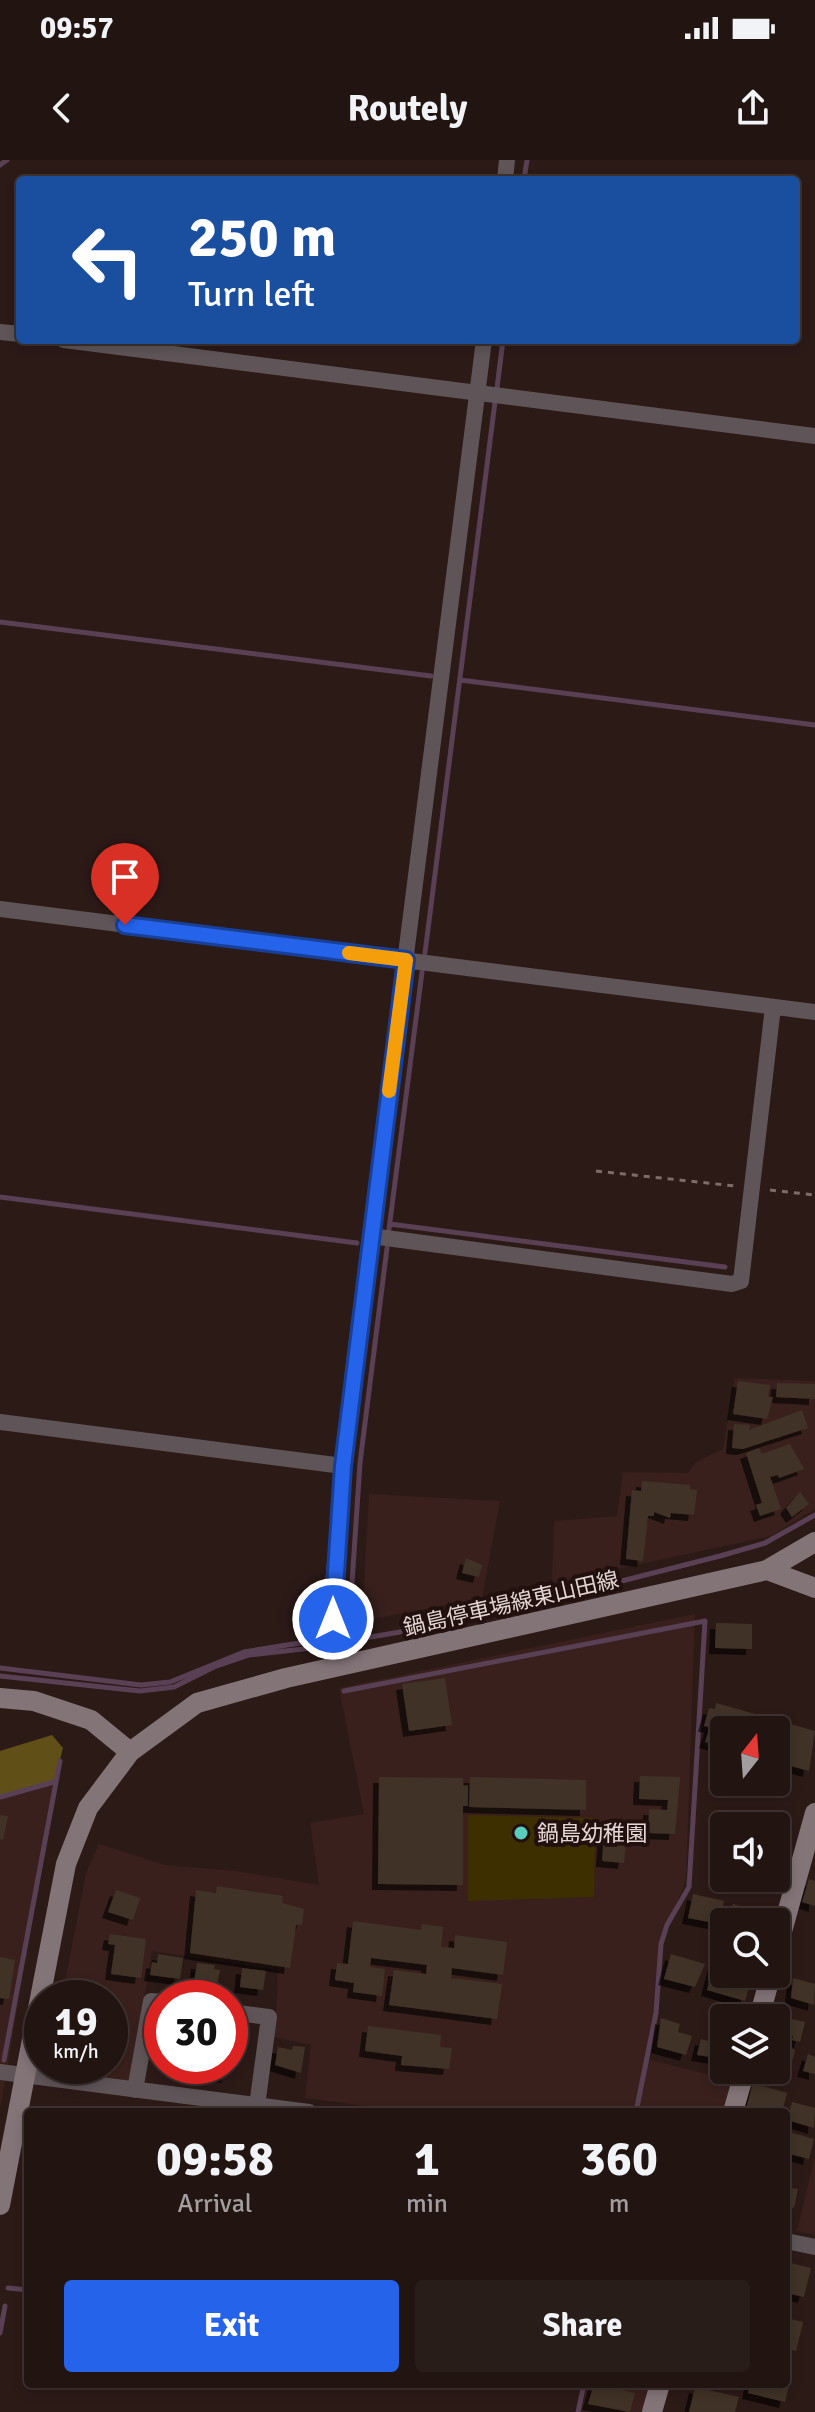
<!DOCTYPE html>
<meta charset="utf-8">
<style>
body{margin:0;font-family:Signika,"Noto Sans JP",sans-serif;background:#291d1a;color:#f1f3f6;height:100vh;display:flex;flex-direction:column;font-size:30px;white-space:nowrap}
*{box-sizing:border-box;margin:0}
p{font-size:26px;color:#a29e9f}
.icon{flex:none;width:44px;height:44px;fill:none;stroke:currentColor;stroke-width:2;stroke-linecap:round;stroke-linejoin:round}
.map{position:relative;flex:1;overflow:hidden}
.panel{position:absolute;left:24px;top:1948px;width:766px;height:280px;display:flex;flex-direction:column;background:#211411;border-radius:8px;box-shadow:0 4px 12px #0003,0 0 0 2px #3e3331}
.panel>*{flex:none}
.hud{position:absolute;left:16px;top:16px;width:784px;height:168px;border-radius:8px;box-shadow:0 4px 12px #0003,0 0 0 2px #3e3331;background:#1a4fa0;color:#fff;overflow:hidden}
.needle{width:52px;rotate:17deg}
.tools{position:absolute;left:710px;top:1556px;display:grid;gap:16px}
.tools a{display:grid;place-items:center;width:80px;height:80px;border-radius:8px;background:#211411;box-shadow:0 4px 12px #0003,0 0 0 2px #3e3331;font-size:40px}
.speed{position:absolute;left:24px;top:1820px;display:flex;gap:16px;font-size:40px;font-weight:700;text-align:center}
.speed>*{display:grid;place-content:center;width:104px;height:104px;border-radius:50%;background:#211411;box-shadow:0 4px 12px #0003,0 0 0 2px #3e3331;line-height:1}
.speed small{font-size:20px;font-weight:400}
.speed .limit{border:12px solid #d22;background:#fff;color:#111}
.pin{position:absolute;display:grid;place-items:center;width:68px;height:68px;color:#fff;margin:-82px -34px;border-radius:50% 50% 50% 0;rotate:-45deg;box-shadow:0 0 8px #0007}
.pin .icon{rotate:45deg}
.me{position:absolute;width:88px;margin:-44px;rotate:0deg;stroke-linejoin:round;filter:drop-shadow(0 0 6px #0008)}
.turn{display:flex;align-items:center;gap:28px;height:168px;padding:0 40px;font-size:36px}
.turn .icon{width:104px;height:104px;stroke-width:2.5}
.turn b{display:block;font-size:56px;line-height:68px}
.eta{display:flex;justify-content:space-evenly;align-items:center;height:136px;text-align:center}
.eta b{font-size:48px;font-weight:700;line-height:56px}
.cta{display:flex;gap:16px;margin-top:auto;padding:16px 40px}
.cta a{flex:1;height:92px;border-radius:8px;background:#2563eb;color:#fff;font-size:32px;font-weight:700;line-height:92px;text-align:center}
.cta a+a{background:#291d1a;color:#f1f3f6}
.status{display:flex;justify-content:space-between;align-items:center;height:56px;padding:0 40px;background:#211411;direction:ltr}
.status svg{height:22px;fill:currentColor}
header{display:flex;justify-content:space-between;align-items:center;height:104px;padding:0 40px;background:#211411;font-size:36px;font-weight:700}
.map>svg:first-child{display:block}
.built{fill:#39201c}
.green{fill:#3d2f00}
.forest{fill:#614f18}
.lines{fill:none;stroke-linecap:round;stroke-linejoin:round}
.stream{stroke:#594054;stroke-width:5}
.building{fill:#413226;filter:url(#shadow)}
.path{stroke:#7c6c6a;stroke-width:3;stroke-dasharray:6 6;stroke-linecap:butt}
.minor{stroke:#5f5558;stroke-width:16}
.secondary{stroke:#837478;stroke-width:20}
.route-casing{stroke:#184099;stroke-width:20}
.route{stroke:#2563eb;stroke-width:14}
.slow{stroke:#f59e0b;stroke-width:14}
.poi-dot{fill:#5acebc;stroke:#22100e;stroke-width:3}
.labels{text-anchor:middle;stroke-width:8;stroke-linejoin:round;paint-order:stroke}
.street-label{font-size:22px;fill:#e2d5d3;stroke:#22100e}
.poi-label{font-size:22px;fill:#e2d5d3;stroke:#22100e;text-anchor:start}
</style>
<div class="status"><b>09:57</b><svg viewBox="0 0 49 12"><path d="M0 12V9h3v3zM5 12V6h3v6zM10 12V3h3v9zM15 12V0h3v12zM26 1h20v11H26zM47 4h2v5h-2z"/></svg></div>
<header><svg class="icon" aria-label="back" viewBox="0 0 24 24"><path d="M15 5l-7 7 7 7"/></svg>Routely<svg class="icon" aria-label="share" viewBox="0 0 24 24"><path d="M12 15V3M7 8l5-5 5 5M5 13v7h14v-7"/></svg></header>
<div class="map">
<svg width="815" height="2252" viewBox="0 0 815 2252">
<defs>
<filter id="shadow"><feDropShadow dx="-6" dy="6" stdDeviation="0" flood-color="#0009"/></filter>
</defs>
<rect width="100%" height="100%" fill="#2c1a17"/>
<path class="built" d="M735,1218L815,1221V1349L771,1376L552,1423L554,1361L617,1356L623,1312L688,1313L696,1302L723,1289Z
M369,1334L500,1341L482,1438L362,1461Z
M695,1454L686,1720L661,1784L656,1853L647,1899L734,1921L725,1952H411L305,1938L311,1885L275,1877L278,1810L152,1791L130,1922L49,1910L50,1906H110V1838H62L86,1713L99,1684L165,1705L236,1711L319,1725L310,1663L364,1654L339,1528Z
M54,1621L6,1916L0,1949V1639Z
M815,1995V2075L797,2071Z
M588,2224H650L642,2252H581Z"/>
<path class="green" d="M468,1655L595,1658L594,1737L468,1741Z"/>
<path class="forest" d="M52,1575L63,1588L54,1622L0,1637V1591Z"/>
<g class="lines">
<path class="stream" d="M0,5L7,0
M524,20L527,0
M497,228L503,180
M0,462L431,516
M460,520L815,565
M425,793L495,242
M0,1037L357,1083
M390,1064L725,1107
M389,1069L422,812
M353,1439V1480L400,1472L468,1449L551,1439L720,1396L765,1383L815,1355
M348,1483L360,1303L387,1088
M0,1508L141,1525L170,1522L244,1492L318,1480L322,1456
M0,1516L140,1531L174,1527L214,1507L249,1495L312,1488
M344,1531L705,1461L689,1727L667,1765L661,1784L656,1853L636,1952
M0,1637L54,1622
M4,1900L60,1601
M8,2128L28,2130
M0,2173L5,2146
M578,2252L584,2224"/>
</g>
<path class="building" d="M738,1221L770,1225L768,1237H773L767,1259L733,1254Z
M777,1223L815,1224V1239L776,1237Z
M802,1250L808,1268L743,1289L732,1288L734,1264L750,1265L749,1270Z
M790,1284L804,1309L779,1318L778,1315L770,1317L781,1349L760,1356L756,1345L762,1343L746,1293L759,1288L762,1294Z
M642,1321L690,1325V1329L697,1330L694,1355L671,1353L670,1358L654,1352V1356H648L643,1401L626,1399L632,1330L641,1331Z
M800,1332L809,1344L792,1357L786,1348Z
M466,1398L482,1405L479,1417L462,1413Z
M716,1463L752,1464V1489L715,1488Z
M445,1518L452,1565L409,1571L402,1524Z
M716,1543L815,1571L809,1611L776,1602V1570H724V1588L705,1582L710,1567L704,1566L709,1548L715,1549Z
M640,1616L680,1617L675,1674L648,1673L649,1649L667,1650L668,1640L639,1639Z
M379,1617L463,1618V1626L468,1625V1646H463V1725L378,1724Z
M470,1617L586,1620V1650L469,1647Z
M0,1655L8,1656L3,1680L0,1679Z
M604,1671L627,1673L624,1703L602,1701Z
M809,1719L815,1721V1746L802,1742Z
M217,1726L283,1736L282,1743L304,1749L302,1765H296L290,1808L190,1793L196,1730L216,1733Z
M116,1730L140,1738L133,1760L108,1752Z
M693,1734L724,1741L719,1764L688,1758Z
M733,1744L757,1751L754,1762H728Z
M353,1761L421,1770L422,1764L443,1767L441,1787L454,1788L455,1775L507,1782L503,1815L452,1808L451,1818L502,1824L497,1859L389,1845L394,1810L426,1814L427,1805L371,1798L370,1807L385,1809L382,1836L353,1832L354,1823L335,1820L337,1803L348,1804Z
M110,1774L146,1779L141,1818L111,1814L115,1785L108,1784Z
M158,1794L183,1798L180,1819L150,1815L152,1802L157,1803Z
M671,1794L705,1804L695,1827L664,1819Z
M0,1797L15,1800L9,1839L0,1838Z
M197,1803L215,1805L214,1809L220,1810L217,1825L194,1822Z
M714,1803L724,1806V1814H753L745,1841L707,1830Z
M242,1808L266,1811L263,1830L240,1827Z
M793,1818L815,1824L814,1845L791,1838Z
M661,1858L680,1864L678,1872L692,1876L686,1895L657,1887Z
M787,1858L805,1862L800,1882L792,1880L793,1876L776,1871L778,1860L786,1863Z
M368,1866L441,1875L440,1887L452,1888L449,1909L401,1905L402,1896L365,1891Z
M724,1872V1899L697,1895L701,1879L719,1884Z
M776,1881L795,1890L791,1906L776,1915L763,1911L776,1910Z
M293,1886L305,1887L301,1913L275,1905L278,1887L292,1890Z
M808,1894L815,1897V1914L803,1911Z
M203,1906H229L227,1917L203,1913Z
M753,1923L787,1933L782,1952H745Z
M792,1942L815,1948L814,1968L787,1960Z
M786,1971L814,1979L809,1999L786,1993Z
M786,2027L798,2029L794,2048L786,2047Z
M786,2102L811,2108L804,2137L786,2133Z
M786,2158L803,2162L796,2191L786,2189Z
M786,2211L792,2212L785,2242L748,2233L750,2224H786Z
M594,2224L635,2233L630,2252L588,2244Z
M695,2227L739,2237L735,2252H689Z"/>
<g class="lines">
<path class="path" d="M596,1011L735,1026
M770,1030L815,1035"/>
<path class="minor" d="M505,20L507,0
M0,172L20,174
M64,180L815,276
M0,749L815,852
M371,1076L732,1124L741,1121L773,847
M0,1262L343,1306
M334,1507L332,1434L353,1212L484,180
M230,1852L269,1857L257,1946
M0,1912L309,1952
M135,1930L151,1841L162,1842
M786,2081L815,2087"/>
<path class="secondary" d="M767,1410L815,1428
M0,1538L34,1541L91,1560L130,1592
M776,1793L815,1653
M759,1858L771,1814
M733,1952L745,1910
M0,2045L66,1704L88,1648L130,1592L197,1543L286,1518L767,1410L815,1382
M652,2252L660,2224"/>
</g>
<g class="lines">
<g class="route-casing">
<path id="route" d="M125,765L406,800L343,1306L333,1459"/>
</g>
<use href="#route" class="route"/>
<path class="slow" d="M349,793L406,800L389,931"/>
</g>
<circle class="poi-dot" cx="521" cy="1673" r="8"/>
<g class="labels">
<g class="street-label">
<text transform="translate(511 1443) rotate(-13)" y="8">鍋島停車場線東山田線</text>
</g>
<g class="poi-label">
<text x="537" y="1681">鍋島幼稚園</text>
</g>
</g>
</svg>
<div class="tools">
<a><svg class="needle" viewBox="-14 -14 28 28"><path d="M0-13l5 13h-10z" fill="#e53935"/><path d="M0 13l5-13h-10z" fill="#a29e9f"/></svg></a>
<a><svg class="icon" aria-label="sound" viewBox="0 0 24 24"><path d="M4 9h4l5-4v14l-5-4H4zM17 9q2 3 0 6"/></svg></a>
<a><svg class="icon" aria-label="search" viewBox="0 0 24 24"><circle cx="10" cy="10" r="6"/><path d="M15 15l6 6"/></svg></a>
<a><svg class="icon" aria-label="layers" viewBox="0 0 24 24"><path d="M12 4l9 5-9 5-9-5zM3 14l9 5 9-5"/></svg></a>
</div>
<div class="speed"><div>19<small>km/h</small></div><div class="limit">30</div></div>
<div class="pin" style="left:125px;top:765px;background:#d93025"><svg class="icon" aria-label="arrive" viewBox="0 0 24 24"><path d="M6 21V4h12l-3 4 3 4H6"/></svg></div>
<svg class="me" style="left:333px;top:1459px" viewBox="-20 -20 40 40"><circle r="17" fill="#2563eb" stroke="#fff" stroke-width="3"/><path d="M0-11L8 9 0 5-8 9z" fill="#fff"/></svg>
<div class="hud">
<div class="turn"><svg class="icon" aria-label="left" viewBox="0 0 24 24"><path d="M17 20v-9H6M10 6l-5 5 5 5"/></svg><div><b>250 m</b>Turn left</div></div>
</div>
<section class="panel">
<div class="eta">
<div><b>09:58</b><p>Arrival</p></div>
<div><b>1</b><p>min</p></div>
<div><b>360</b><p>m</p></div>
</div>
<div class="cta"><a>Exit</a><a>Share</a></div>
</section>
</div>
